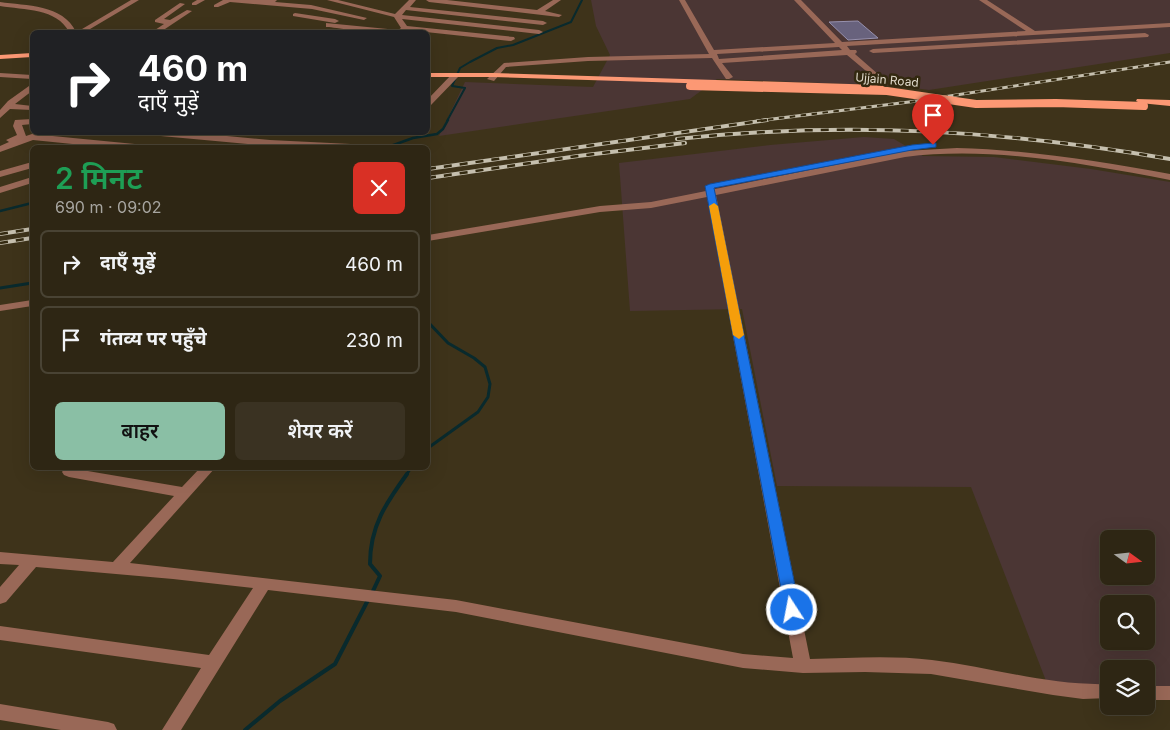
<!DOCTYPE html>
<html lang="hi">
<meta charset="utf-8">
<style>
body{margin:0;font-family:Inter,"Noto Sans Devanagari",sans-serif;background:#3a3222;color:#f1f3f6;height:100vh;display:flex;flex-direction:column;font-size:19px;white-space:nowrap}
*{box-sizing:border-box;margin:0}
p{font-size:16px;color:#a7a5a0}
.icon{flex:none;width:28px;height:28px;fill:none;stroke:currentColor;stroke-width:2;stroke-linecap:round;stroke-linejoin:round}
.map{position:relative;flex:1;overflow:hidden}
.drawer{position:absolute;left:30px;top:145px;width:400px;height:325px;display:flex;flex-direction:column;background:#2e2614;border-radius:8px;box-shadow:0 5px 20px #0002,0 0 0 1px #494334}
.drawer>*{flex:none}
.top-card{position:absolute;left:30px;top:30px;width:400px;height:105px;border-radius:8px;box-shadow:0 5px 20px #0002,0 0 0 1px #494334;background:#202124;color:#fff;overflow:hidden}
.needle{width:32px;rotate:105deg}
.fabs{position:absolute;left:1100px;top:530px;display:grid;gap:10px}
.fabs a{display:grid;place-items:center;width:55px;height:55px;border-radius:8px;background:#2e2614;box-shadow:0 5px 20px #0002,0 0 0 1px #494334;font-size:25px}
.pin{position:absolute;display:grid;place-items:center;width:42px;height:42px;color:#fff;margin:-51px -21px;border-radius:50% 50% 50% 0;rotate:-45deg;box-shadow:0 0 5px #0007}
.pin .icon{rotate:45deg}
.me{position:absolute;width:55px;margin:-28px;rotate:349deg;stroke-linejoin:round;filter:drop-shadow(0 0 4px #0008)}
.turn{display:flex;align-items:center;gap:18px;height:105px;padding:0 25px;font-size:22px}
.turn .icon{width:65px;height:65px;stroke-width:2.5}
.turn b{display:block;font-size:35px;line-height:42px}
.round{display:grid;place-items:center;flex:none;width:52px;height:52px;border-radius:8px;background:#3a3222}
.summary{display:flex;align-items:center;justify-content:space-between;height:85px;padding:0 25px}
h1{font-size:30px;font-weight:600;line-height:38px;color:#1e9e55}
.cta{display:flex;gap:10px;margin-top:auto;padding:10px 25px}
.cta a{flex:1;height:58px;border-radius:8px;background:#8abfa5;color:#111;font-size:20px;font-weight:600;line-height:58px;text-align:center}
.cta a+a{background:#3a3222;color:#f1f3f6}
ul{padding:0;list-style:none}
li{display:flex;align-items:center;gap:15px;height:68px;margin:0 10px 8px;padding:0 15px;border:2px solid #494334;border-radius:8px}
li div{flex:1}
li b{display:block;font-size:19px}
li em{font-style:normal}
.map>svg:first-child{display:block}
.industrial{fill:#4b3634;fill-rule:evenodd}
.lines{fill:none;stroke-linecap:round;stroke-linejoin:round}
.stream-far3{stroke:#092a2d;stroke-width:2}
.stream-far2{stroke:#092a2d;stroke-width:2.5}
.stream-far1{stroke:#092a2d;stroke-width:3}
.stream{stroke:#092a2d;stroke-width:4}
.building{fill:#68627d;stroke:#9791ae}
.minor{fill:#996857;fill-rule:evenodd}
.major{fill:#fc9874;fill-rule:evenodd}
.rail-far1-casing{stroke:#c5bfae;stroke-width:3}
.rail-casing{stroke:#c5bfae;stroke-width:4}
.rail-far1{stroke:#332910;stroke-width:2;stroke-dasharray:5.5;stroke-linecap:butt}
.rail{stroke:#332910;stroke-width:2.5;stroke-dasharray:8;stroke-linecap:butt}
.major-bridge{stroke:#fc9874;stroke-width:8}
.route{fill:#1a73e8;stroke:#114b97}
.slow{fill:#f59e0b}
.labels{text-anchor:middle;stroke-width:5;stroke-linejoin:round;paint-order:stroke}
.far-street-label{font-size:12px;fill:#dfd9ca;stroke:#332910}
</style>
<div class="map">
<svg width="1170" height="730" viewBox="0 0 1170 730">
<rect width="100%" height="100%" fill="#3e331a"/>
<path class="industrial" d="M591,0H1170V53L929,90L898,86L717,79L690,99L439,136L465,82L593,87L610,55L596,26Z
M864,137L894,139L923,156L994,157L1091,169L1170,182V690L1146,689V669H1109V688L1048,686L971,487L777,486L742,309L630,311L619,163L770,145ZM1109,539H1146V576H1109ZM1109,604H1146V641H1109Z"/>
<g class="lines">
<path class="stream-far3" d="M447,121L465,88L452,86L460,68L470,62L497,48L513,45L571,22L582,0"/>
<path class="stream-far2" d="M385,148L413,138L437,134L443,129L448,120
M0,211L32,203"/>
<path class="stream-far1" d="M0,288L32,283
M428,322L448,343L474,358L485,367L490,384L488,397L478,412L428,448
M406,475L411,468"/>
<path class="stream" d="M372,593L380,576L370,564C370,526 386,503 407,474
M245,730L280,701L335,664L369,598"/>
</g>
<path class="building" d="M858,21L878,38L848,40L829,22Z"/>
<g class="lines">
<path class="minor" d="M131,0H139L85,32H77Z
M197,0H205L196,5H192V3Z
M223,0H277L275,2L311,5L367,18L364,20L312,9L230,2L218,7H214V5Z
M327,0H338L395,14L409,0H416L410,7L543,21L547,23L543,25L406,10L402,15L539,30L543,32L539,34L402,19L407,26L514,37L515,39L511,41L407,30C396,37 344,29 329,27H326V23L398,30L401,28L394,17Z
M426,0H447L537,10L553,0H561L545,11L562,15L559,17L429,2Z
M679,0H685L714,50L835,43L794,0H801L842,42L1026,31L979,0H987L1035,31L1170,23V27L847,46L850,50H856L857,52L855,54L887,82V86H884L847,55L722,63L733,77L729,79H726L712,58L588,61L506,67L494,81L487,79L504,63L588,57L709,54ZM839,47L842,50L719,59L717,54Z
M0,2C26,6 63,4 76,32H69C57,8 24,10 0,6Z
M180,3L185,4L164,19L170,20L187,10L192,11L165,29L194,30L197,32H152L164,24L155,22V20Z
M295,13L335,19L339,21L335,23L293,16V14Z
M1145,33L1149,35L1148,37L873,53L869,51L873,49Z
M0,73L32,75V79L0,77Z
M452,74L459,76L431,105H428V99Z
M29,86H32V91L15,104L32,106V110L10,109L0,118V110L8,101Z
M32,119V124L22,125L26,136L32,134L145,145L149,148H112L33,140L0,152V146L9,142L6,140L17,135L13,126L15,120Z
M146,132H184L270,140L371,145L375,148L269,146L150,135Z
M957,148C1029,150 1100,161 1170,174V180C1084,164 993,146 905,157L716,195L810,659C850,658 892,655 932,660C991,667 1049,686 1109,684V698L1083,699L1053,695L931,674L865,672L803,673L743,668L456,612L268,590L181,730H162L201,668L0,640V626L209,655L253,588L173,579L36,567L6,602L0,604V587L19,565L0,564V552L113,562L174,496L69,477L64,475L62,472L64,469L70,468L182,487L200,468H215L130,563L456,600L743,654L793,658L707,197L651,208L600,212L428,241V235L600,206L651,202L706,191L705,187L710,184L713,185L715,189L905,151Z
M32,162V168L0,177V171Z
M32,177V183L0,193V187Z
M32,300V306L0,311V305Z
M1146,686H1170V700H1146Z
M0,704L108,722L114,724L117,730H61L0,720Z"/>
<path class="major" d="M32,53V57L0,59V55Z
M428,73H493L881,85L885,87L881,89L493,77H428Z
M1137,99L1170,100V106L1140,103L1136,101Z"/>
<g class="rail-far1-casing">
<path id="rail-far1" d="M757,121L917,101L1170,62"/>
</g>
<g class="rail-casing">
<path id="rail" d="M677,139C846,121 1003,130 1170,159
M428,169L767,120
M428,178L578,156L685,143
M0,234L32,229
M0,243L32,238"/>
</g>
<use href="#rail-far1" class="rail-far1"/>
<use href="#rail" class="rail"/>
<path class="major-bridge" d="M690,86L887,91L976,104L1056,103L1144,106"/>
</g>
<path class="route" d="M933,143H936V147L912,150L714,188L800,610L798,614L792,615L787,614L785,610L705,186L710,184L912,145Z"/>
<path class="slow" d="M714,203L718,206L744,335L739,339L733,335L709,206Z"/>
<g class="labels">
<g class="far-street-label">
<text transform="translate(887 80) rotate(5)" y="4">Ujjain Road</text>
</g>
</g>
</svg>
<div class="fabs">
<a><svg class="needle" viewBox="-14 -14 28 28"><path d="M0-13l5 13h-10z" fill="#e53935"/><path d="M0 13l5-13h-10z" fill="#a7a5a0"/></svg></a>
<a><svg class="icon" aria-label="search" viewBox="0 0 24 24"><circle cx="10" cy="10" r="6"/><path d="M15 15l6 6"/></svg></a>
<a><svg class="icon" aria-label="layers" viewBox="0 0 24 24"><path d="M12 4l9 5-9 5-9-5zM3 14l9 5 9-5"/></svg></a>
</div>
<div class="pin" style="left:933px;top:145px;background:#d93025"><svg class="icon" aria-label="arrive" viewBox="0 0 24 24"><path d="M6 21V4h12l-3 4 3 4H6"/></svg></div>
<svg class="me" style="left:792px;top:610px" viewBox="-20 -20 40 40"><circle r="17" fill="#1a73e8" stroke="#fff" stroke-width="3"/><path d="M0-11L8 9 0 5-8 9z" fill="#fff"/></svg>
<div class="top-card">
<div class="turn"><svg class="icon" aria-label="right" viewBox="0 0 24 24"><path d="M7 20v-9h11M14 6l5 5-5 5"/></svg><div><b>460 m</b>दाएँ मुड़ें</div></div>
</div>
<section class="drawer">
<div class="summary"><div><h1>2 मिनट</h1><p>690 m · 09:02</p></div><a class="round" style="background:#d93025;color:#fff"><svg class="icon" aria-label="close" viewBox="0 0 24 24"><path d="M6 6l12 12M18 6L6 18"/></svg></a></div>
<ul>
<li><svg class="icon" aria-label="right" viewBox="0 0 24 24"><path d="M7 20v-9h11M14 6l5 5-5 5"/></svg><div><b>दाएँ मुड़ें</b></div><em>460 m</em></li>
<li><svg class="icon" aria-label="arrive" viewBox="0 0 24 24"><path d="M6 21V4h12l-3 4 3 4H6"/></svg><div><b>गंतव्य पर पहुँचे</b></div><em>230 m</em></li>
</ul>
<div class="cta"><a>बाहर</a><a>शेयर करें</a></div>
</section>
</div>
